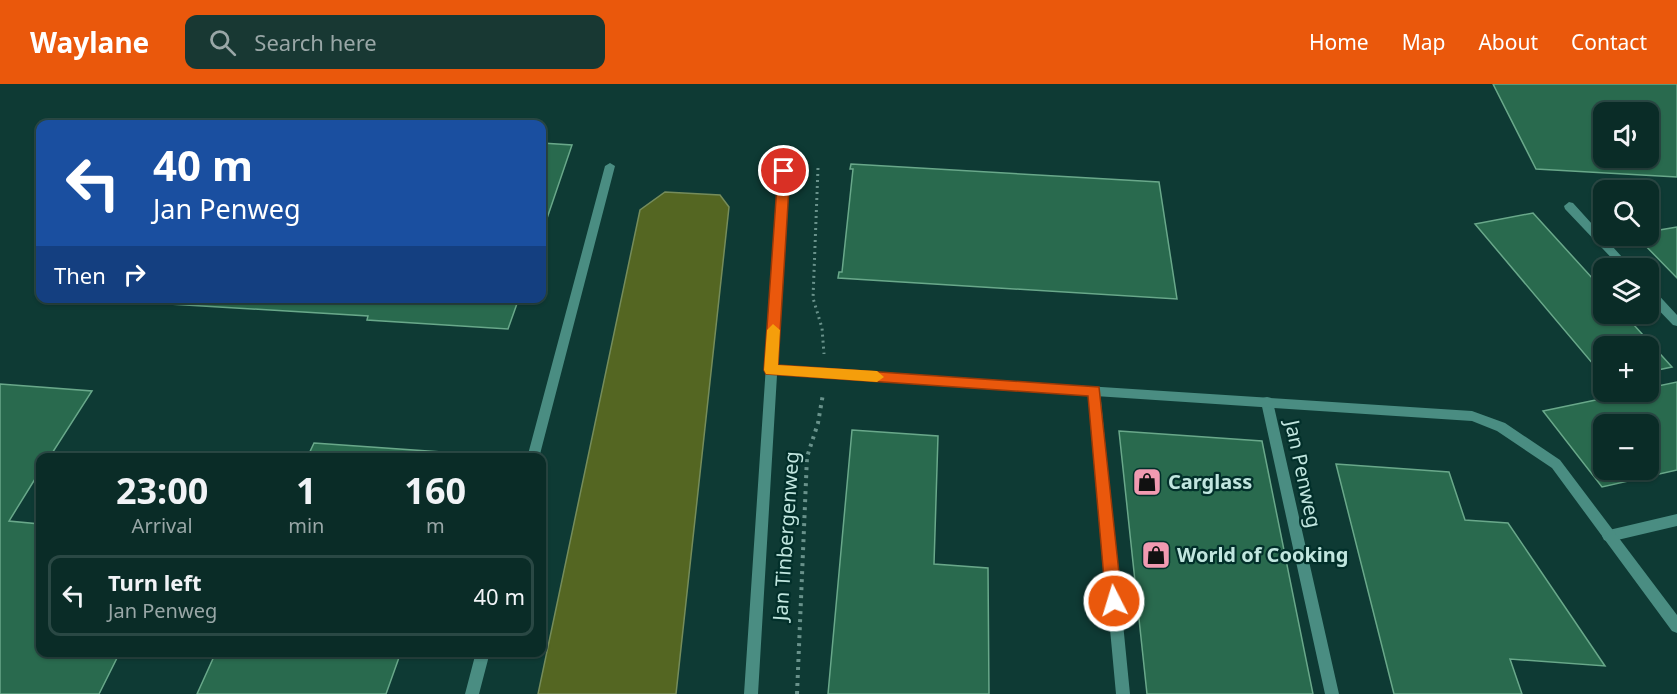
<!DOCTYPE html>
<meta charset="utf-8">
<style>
body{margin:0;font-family:"Noto Sans",sans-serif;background:#183833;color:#f1f3f6;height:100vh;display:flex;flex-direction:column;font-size:22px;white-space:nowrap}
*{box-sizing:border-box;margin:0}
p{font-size:20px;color:#99a7a7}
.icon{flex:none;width:33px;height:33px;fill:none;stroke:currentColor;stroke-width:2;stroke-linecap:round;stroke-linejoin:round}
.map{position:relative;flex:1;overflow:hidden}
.details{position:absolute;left:36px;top:369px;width:510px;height:204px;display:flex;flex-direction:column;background:#0a2c27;border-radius:12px;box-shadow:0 2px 4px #0004,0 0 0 2px #2a4844}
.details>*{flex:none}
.top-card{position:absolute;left:36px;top:36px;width:510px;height:183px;border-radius:12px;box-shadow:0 2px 4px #0004,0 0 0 2px #2a4844;background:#1a4fa0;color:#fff;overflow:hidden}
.tools{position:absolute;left:1593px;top:18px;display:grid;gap:12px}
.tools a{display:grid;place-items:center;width:66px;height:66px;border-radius:12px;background:#0a2c27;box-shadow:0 2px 4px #0004,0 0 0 2px #2a4844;font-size:30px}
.pin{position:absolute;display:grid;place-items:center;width:51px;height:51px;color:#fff;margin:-26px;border:3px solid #fff;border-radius:50%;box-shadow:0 2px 6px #0007}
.me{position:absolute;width:66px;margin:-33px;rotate:355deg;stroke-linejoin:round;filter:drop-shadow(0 0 4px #0008)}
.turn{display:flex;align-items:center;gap:21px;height:126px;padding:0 18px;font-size:27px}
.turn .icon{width:78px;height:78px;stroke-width:2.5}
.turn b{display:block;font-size:42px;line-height:51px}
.then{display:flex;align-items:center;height:57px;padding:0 18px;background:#0003;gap:12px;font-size:22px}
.eta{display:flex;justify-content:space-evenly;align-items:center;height:102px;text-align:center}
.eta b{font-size:36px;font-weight:700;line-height:42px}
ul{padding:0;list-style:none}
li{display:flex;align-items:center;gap:18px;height:81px;margin:0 12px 9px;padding:0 6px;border:3px solid #2a4844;border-radius:12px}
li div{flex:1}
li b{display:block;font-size:22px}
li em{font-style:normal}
header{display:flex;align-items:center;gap:36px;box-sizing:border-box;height:84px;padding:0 30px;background:#ea580c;color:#fff}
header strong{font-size:28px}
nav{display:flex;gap:33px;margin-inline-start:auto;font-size:21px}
.search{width:420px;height:54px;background:#183833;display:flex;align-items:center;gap:15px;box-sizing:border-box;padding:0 21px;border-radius:12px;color:#99a7a7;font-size:22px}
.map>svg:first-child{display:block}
.water{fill:#546622;stroke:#758c5b;stroke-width:1.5}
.building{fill:#296a4e;stroke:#69a88a;stroke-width:1.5;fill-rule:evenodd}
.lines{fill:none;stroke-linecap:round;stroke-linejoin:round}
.path-far1{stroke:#69928b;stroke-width:3;stroke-dasharray:2 4;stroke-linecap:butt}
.path{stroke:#69928b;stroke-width:4;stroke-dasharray:3 5;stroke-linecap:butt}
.service{fill:#4a8d82;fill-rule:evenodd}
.minor{fill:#4a8d82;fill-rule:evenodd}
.route{fill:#ea580c;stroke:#983908;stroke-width:1.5}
.slow{fill:#f59e0b}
.labels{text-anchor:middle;stroke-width:4.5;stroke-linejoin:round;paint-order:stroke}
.street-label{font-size:20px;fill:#c1e6df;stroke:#022f2a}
.poi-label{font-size:20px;font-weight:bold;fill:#c1e6df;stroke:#022f2a;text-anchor:start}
</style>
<header>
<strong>Waylane</strong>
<div class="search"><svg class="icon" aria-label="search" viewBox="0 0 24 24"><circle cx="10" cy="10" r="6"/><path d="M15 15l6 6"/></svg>Search here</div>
<nav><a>Home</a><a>Map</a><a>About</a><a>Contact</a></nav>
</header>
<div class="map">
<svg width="1677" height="610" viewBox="0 0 1677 610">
<rect width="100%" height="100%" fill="#0e3a34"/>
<path class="water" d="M665,108L720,111L729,123L676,610H538L640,126Z"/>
<path class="building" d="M1493,0H1677V93L1536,85ZM1604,28H1648V74H1604Z
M542,59L572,61L542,149Z
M851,80L1159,98L1177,215L838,194L839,188H842L853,85H850Z
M1533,129L1604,207V230H1624L1672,283L1648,288V262H1604V293L1475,140Z
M1677,143V194L1636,152H1648V148Z
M174,214H519L508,245L367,236L368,232L170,220Z
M1677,298V386L1602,403L1543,327L1634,308H1648V304ZM1604,340H1648V386H1604Z
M0,300L92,307L49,374H40V387L9,437L40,440V568H120L99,610H0Z
M852,346L938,352L934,480L988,484L989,610H828Z
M1119,347L1262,357L1313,610H1147Z
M314,359L470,370L469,374H307Z
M1336,380L1449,388L1465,436L1508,439L1605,582L1510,575L1522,610H1394Z
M216,568H401L386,610H197Z"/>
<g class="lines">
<path class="path-far1" d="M818,84L813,214L822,244L824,270"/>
<path class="path" d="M797,610L807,373L818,339L823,310"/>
<path class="service" d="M1569,118L1573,119L1632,184H1621L1565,125L1564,122Z
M1648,203L1652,204L1677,231V242L1673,241L1648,215Z
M1094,302L1098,303L1100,307L1130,610H1116L1088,307L1090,303Z
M1267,313L1271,314L1273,318L1339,610H1325L1261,318L1263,314Z
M1677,430V442L1609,458L1604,456L1602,452L1604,448L1609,446Z"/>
<path class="minor" d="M610,79L615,82L539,374H527L605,82Z
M784,83L789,87L778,282L1472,327L1505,339L1560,376L1677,531V549L1672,547L1552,384L1497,347L1472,337L777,291L758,610H744L779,87Z
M476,568H490L479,610H465Z"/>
</g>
<path class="route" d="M784,83L790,87L778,281L1099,303L1122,517L1119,522L1114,524L1108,522L1106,517L1088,312L766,290L764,286L778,87Z"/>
<path class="slow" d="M773,240L780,246L778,281L877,287L884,293L877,298L766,290L764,286L767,246Z"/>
<defs>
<g id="shop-square" transform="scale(1.5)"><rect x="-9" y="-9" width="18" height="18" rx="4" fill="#f19ab1" stroke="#022f2a"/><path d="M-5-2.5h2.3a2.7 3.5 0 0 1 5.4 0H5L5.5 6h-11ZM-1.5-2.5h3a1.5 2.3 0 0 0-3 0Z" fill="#111"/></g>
</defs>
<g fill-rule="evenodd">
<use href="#shop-square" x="1147" y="398"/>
<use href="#shop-square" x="1156" y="471"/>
</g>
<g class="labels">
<g class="street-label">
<text transform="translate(1303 390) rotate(78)" y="7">Jan Penweg</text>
<text transform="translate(786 452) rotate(-86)" y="7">Jan Tinbergenweg</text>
</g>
<g class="poi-label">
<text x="1168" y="405">Carglass</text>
<text x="1177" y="478">World of Cooking</text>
</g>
</g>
</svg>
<div class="tools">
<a><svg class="icon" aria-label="sound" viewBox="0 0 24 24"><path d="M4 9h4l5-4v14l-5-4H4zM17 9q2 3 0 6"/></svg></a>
<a><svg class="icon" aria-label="search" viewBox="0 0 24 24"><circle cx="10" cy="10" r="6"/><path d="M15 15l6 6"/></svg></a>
<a><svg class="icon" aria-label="layers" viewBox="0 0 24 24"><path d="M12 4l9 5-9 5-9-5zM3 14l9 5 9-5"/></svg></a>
<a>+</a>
<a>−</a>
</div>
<div class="pin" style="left:784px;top:87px;background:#d93025"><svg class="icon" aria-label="arrive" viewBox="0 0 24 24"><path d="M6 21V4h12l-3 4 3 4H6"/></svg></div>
<svg class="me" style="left:1114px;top:517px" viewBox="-20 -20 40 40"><circle r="17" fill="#ea580c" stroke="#fff" stroke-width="3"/><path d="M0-11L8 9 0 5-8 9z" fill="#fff"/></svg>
<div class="top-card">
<div class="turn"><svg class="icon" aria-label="left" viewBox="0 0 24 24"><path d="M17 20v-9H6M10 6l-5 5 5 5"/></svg><div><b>40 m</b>Jan Penweg</div></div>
<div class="then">Then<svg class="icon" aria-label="right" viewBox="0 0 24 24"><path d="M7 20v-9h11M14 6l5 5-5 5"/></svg></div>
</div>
<section class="details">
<div class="eta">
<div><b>23:00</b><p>Arrival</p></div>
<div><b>1</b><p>min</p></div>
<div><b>160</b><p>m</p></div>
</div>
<ul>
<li><svg class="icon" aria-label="left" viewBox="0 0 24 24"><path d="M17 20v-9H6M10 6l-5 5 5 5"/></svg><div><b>Turn left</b><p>Jan Penweg</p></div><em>40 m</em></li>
</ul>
</section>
</div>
